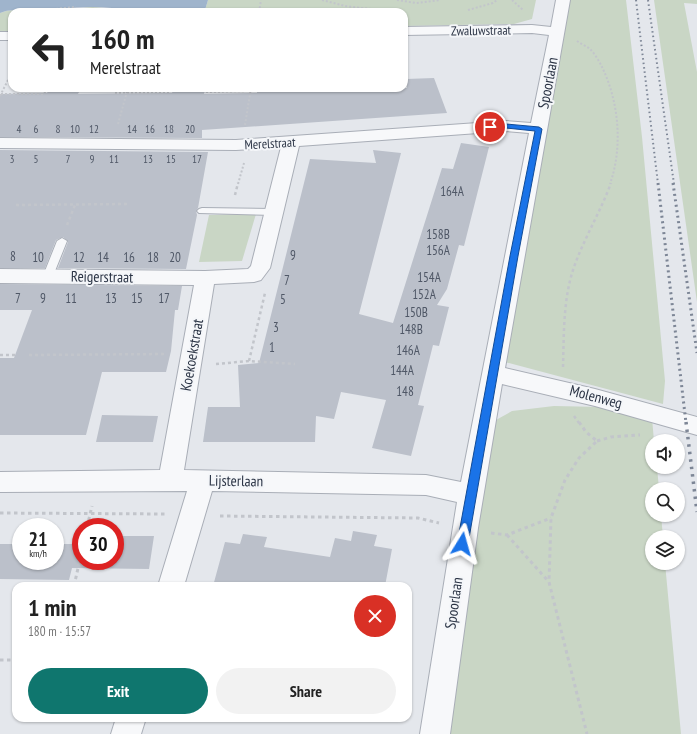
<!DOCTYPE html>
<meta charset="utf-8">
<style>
body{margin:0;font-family:"PT Sans Narrow",sans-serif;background:#f2f2f2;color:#222;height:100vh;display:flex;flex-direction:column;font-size:15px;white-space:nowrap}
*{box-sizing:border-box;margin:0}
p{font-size:13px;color:#767676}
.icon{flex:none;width:22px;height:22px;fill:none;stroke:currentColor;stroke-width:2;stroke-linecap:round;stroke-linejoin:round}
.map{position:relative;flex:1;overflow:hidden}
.sheet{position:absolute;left:12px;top:582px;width:400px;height:140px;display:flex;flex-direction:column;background:#fff;border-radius:12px;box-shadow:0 1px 3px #0004}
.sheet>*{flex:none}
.guide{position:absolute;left:8px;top:8px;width:400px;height:84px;border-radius:12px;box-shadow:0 1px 3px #0004;background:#fff;color:#222;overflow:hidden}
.controls{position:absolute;left:645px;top:434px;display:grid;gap:8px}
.controls a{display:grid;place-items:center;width:40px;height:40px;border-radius:50%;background:#fff;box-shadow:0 1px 3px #0004;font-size:20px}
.speed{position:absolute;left:12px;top:518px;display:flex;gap:8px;font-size:20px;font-weight:700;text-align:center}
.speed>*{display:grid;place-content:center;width:52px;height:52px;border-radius:50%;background:#fff;box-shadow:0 1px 3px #0004;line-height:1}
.speed small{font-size:10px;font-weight:400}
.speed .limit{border:6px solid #d22;background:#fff;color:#111}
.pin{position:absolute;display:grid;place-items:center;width:34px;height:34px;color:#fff;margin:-17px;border:2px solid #fff;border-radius:50%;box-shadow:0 1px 4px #0007}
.me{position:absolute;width:44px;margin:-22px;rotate:8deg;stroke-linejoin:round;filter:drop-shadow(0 0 3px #0008)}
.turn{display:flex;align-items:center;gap:14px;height:84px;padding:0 16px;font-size:18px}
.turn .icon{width:52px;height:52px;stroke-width:2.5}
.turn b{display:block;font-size:28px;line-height:34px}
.round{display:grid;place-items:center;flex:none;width:42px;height:42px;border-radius:21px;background:#f2f2f2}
.overview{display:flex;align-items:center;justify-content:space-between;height:68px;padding:0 16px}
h1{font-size:24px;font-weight:800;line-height:30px}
.button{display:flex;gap:8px;margin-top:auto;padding:8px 16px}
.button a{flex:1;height:46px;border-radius:24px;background:#0f766e;color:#fff;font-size:16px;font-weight:800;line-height:46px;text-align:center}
.button a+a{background:#f2f2f2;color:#222}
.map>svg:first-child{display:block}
.green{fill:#c9d6c5}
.water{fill:#9fb4cc}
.building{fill:#bbc0ca}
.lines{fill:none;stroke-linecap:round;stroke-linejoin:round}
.lane-casing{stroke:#a9aeb7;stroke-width:2}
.street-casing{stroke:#a9aeb7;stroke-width:2}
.path-far2{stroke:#c2c5cb;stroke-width:2;stroke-dasharray:2 2;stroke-linecap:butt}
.path-far1{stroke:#c2c5cb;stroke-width:2.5;stroke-dasharray:3 3;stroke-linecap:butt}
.path{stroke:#c2c5cb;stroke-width:3;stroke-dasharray:3.5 3.5;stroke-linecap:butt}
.lane{fill:#f7f8fa;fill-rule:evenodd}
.street{fill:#f7f8fa;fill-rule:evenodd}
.rail-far2{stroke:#7d8696;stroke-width:2;stroke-dasharray:1.5 3;stroke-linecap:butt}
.rail-far1{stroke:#7d8696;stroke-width:3;stroke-dasharray:2 3.5;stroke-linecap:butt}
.rail{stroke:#7d8696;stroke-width:3.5;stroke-dasharray:2.5 5;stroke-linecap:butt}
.route{fill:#1a73e8;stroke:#114b97}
.labels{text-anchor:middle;stroke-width:4;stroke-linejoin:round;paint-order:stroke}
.far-number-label{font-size:11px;fill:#4f5766}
.far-street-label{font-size:13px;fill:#2b3445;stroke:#f4f6f9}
.number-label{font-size:13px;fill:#4f5766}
.street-label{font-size:15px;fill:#2b3445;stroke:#f4f6f9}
</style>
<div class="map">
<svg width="697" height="734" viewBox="0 0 697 734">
<rect width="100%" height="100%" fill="#e4e7ec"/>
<path class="green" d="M208,0H536L532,19L514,24L404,26V12H197L205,10Z
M569,0H626L642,137L665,381L663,404L501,361L504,333L559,63Z
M654,0H697V4L684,3L697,72V302Z
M92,7L152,12H12V36H0V13C13,8 17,11 30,12C50,13 72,9 92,7Z
M256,214L242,261L199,262L209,215Z
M554,406L602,407L652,418L654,441H652V467H657L659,489H652V515H661L663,537H652V563H665L681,734H438L487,440L496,420L512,411Z"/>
<path class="water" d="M0,0H208L205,10C168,18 129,7 91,7C72,7 52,10 33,12C19,13 15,7 0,13Z"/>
<path class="building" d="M434,78L447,113L202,130V138L0,137V94L47,93L49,90H80L78,94L172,93L174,88H205L204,94L257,93V88H407L406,79Z
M461,143L489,147L464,246L459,245L447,289L437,305L449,307L439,346L433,345L418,405L424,406L411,456L372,448L386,400L341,392L334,419L316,416L315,442H203L208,407H240L238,365L259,363L310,159L376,163L373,150L401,153L359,314L393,323L442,168L453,169Z
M0,150L208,152L198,208L196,211L197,215L186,269L58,268L68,242L63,237L56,240L45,268H0Z
M0,284L182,286L178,310H175L171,351L166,372H102L86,435H0V358H14L32,310H0Z
M102,415L158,416L153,442H96Z
M353,531L377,535L374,546L392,549L385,586H213L225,542L240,544L243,534L267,537L264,547L330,557L335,538L351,541Z
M115,536H154L149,569L72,568L69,580L0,579V544H21V561H55V544H81V561H115Z"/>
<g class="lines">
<g class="lane-casing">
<path id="lane" d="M202,208L274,209L279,212L274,215L199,213L197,211L199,209Z
M62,238L67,241L53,276L48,279L44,278L43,276L57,241Z"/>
</g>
<g class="street-casing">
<path id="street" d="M556,0H570L505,368L595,389L697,417V435L595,406L502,384L478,528L450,734H420L457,502L426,495L212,491L184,586H158L187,491L0,492V472L160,470L194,285L0,283V269L205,271L248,269L251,266L281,147L236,150L0,148V138L236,140L506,121L531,123L549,35L532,33L404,35V27L532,25L551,27ZM506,131L529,133L461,482L426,475L184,470L214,284L254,282L261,280L270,268L299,146Z
M0,32H12V40H0Z
M116,718H146L141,734H111Z"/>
</g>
<path class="path-far2" d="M322,0L345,6L396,12
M397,0L416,3L440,0
M512,0L523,10
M44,10L76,7
M468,10L493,3L497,0
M259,12L261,0
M577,41C581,44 586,46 590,49C595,54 599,61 602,67C619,102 623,147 610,184
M206,92L250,91
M115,93L170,92
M1,94H44L47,88
M0,96L12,72
M118,124L128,88
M245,125L251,88
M238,184L244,163"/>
<path class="path-far1" d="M235,195L238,183
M16,205L127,204
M67,225L75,205
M0,355H15
M29,355L167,354
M249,361L265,293
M216,364L249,361L295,364
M563,367C564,335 563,301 573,270C583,240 600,213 611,183
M574,416L579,423"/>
<path class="path" d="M579,422L586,432L597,441L579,458L565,480L551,518L549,582L587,734
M597,441L611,437L640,435
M0,513L165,514
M220,516L418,518L439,523
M87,527L92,506
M491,533L507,535L551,518
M507,535L549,582
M74,586L81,555
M0,660H16"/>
<use href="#lane" class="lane"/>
<use href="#street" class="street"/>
<path class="rail-far2" d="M636,0L658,184
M648,0L674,184"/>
<path class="rail-far1" d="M658,183L686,423
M673,183L697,353"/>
<path class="rail" d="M686,422L697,512"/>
</g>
<path class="route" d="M506,124L539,127L542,129L518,256L468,544L466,547L462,549L459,547L457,544L510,256L535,131L506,128L490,129L487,127L490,125Z"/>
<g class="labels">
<g class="far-number-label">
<text x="19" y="133">4</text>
<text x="36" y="133">6</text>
<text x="58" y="133">8</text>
<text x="75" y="133">10</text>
<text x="94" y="133">12</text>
<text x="132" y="133">14</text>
<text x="150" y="133">16</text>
<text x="169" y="133">18</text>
<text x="190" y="133">20</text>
<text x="12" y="163">3</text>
<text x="36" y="163">5</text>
<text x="68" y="163">7</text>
<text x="92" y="163">9</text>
<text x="114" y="163">11</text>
<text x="148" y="163">13</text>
<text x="171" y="163">15</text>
<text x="197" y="163">17</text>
</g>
<g class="far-street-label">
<text transform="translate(481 30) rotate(-1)" y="5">Zwaluwstraat</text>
<text transform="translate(270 143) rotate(-3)" y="5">Merelstraat</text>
</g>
<g class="number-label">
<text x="452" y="196">164A</text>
<text x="438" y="239">158B</text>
<text x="438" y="255">156A</text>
<text x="293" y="260">9</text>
<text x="13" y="261">8</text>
<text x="38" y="262">10</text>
<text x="79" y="262">12</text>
<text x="103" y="262">14</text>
<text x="129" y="262">16</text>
<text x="153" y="262">18</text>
<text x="175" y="262">20</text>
<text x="429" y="282">154A</text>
<text x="287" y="285">7</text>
<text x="424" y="299">152A</text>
<text x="18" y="303">7</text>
<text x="43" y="303">9</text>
<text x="71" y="303">11</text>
<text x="111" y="303">13</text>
<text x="137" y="303">15</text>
<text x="164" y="303">17</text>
<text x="283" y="304">5</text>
<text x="416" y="317">150B</text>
<text x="276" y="332">3</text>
<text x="411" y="334">148B</text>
<text x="272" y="352">1</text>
<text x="408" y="355">146A</text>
<text x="402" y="375">144A</text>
<text x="405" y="396">148</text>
</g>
<g class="street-label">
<text transform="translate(548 83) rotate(-79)" y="5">Spoorlaan</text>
<text transform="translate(102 277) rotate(1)" y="5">Reigerstraat</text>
<text transform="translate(192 355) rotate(-80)" y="5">Koekoekstraat</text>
<text transform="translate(596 397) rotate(15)" y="5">Molenweg</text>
<text transform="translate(236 481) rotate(1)" y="5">Lijsterlaan</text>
<text transform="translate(454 603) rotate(-82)" y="5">Spoorlaan</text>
</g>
</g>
</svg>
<div class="controls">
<a><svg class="icon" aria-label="sound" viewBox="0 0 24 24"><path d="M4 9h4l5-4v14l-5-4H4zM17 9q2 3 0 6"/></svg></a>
<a><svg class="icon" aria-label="search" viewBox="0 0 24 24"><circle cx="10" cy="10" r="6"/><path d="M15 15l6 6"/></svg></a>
<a><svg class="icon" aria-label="layers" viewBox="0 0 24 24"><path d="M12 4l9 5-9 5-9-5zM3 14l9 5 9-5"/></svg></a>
</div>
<div class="speed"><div>21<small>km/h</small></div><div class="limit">30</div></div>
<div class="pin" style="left:490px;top:127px;background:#d93025"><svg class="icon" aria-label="arrive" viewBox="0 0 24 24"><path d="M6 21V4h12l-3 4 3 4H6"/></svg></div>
<svg class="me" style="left:462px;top:544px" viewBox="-20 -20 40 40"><path d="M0-17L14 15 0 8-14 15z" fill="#1a73e8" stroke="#fff" stroke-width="4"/></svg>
<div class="guide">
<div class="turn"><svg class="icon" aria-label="left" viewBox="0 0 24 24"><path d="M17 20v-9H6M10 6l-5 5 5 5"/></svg><div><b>160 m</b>Merelstraat</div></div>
</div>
<section class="sheet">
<div class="overview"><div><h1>1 min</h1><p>180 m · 15:57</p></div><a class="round" style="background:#d93025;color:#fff"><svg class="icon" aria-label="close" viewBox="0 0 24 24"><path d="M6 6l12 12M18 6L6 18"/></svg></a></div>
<div class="button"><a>Exit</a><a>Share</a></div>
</section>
</div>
